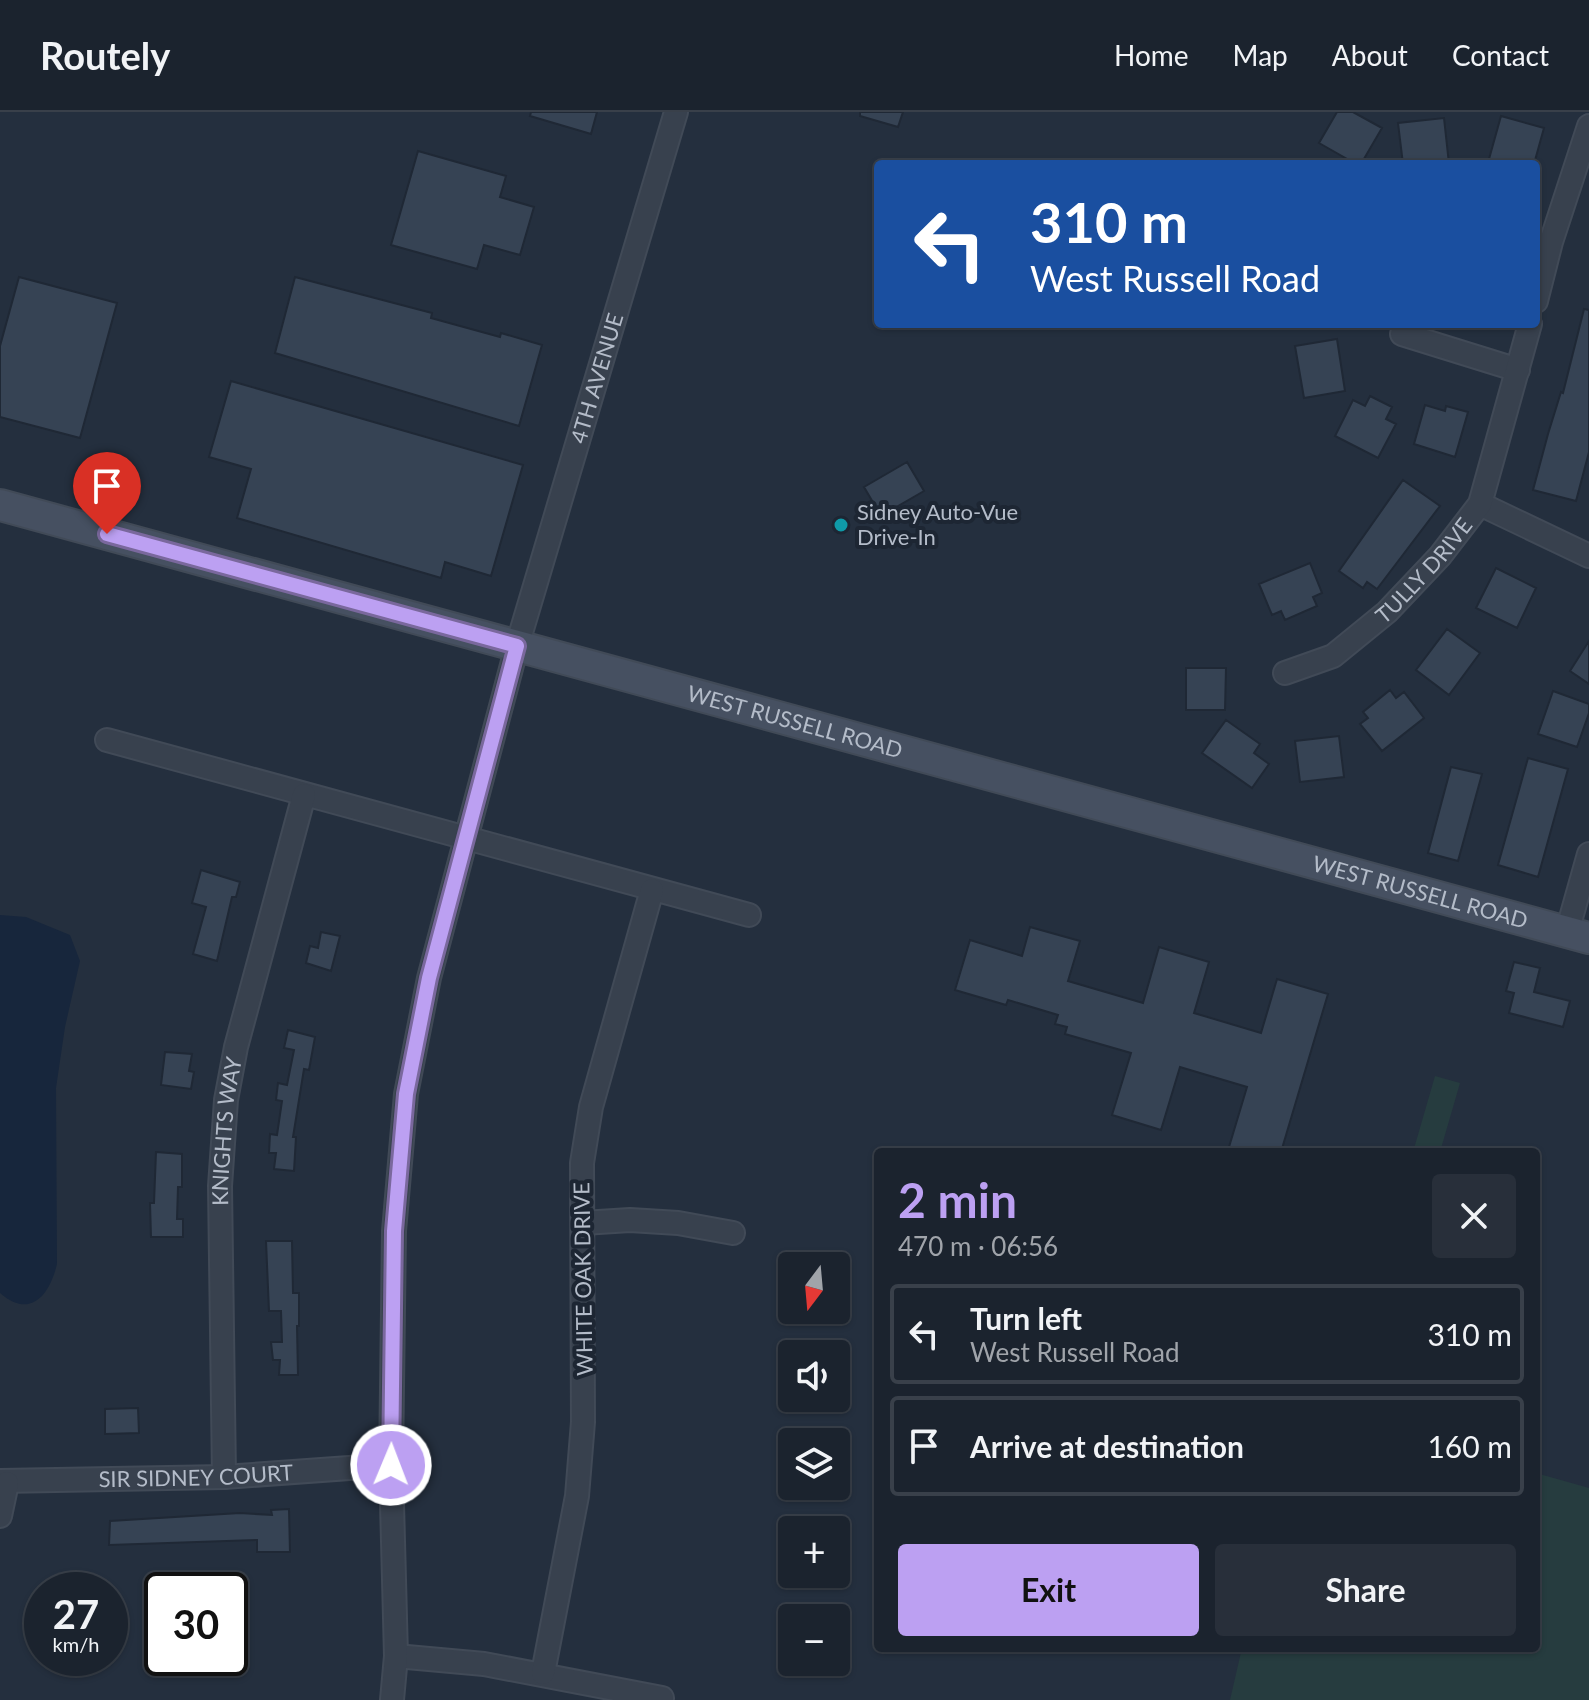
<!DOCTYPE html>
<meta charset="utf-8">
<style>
body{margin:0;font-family:Lato,sans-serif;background:#282f3a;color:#f1f3f6;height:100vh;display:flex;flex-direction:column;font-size:30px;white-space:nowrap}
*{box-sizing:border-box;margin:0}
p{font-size:26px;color:#a0a4aa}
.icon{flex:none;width:44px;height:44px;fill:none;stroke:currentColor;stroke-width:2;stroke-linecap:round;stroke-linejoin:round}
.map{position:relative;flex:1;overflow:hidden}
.sheet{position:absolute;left:874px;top:1036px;width:666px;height:504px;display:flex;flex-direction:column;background:#1b232e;border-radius:8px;box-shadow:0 2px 6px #0004,0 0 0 2px #39404a}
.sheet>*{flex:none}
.banner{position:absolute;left:874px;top:48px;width:666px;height:168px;border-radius:8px;box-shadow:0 2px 6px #0004,0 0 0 2px #39404a;background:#1a4fa0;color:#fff;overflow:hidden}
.needle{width:52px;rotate:196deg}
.tools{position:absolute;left:778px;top:1140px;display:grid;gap:16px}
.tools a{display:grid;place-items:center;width:72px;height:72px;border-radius:8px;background:#1b232e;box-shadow:0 2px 6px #0004,0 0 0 2px #39404a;font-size:40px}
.speed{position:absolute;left:24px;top:1460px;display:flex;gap:16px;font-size:40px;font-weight:700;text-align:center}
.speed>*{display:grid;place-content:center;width:104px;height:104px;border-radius:50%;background:#1b232e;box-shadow:0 2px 6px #0004,0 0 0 2px #39404a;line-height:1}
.speed small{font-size:20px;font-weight:400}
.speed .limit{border:4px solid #111;border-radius:12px;background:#fff;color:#111}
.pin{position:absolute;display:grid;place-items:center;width:68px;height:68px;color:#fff;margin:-82px -34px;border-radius:50% 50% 50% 0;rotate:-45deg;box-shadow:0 0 8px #0007}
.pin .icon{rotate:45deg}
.me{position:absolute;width:88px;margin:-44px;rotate:1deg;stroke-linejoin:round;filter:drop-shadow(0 0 6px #0008)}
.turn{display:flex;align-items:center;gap:28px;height:168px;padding:0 24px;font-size:36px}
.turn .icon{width:104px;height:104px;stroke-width:2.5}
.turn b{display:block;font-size:56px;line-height:68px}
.round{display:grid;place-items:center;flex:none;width:84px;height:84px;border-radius:8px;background:#282f3a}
.summary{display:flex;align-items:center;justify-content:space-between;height:136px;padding:0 24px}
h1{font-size:48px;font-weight:700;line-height:60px;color:#bca0f2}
.cta{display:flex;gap:16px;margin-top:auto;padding:16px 24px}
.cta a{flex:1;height:92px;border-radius:8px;background:#bca0f2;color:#111;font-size:32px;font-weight:700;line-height:92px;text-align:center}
.cta a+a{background:#282f3a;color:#f1f3f6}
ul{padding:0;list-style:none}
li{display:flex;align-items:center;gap:24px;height:100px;margin:0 16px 12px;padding:0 8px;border:4px solid #39404a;border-radius:8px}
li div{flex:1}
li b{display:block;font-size:30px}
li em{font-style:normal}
header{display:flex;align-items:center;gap:48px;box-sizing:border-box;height:112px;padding:0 40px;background:#1b232e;border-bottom:2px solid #39404a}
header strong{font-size:38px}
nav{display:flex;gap:44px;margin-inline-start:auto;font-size:28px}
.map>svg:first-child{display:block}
.green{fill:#263c3f}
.water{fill:#17263c}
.building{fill:#364354;stroke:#1f2835;stroke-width:2}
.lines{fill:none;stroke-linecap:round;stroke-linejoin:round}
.street-casing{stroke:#414a57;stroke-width:26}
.secondary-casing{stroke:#414a57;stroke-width:34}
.street{stroke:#38414e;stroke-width:22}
.secondary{stroke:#465061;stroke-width:30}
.route-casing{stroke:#7a689d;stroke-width:20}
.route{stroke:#bca0f2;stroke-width:14}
.culture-dot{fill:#0f9aa8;stroke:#1d2633;stroke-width:3}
.labels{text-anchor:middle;stroke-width:8;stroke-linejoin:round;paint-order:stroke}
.street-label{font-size:22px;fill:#b4bcc9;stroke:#1d2633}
.poi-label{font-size:22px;fill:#b4bcc9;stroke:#1d2633;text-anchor:start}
</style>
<header>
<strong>Routely</strong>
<nav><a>Home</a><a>Map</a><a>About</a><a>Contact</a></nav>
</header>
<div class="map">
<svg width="1589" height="1588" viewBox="0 0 1589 1588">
<rect width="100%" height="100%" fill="#242f3e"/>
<path class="green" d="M1435,964L1460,971L1440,1040H1413Z
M1536,1361L1589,1376V1588H1230L1242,1536H1536Z"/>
<path class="water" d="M0,803L26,805L70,823L80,849L65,915L56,976L57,1152C50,1182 31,1208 0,1181Z"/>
<path class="building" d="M531,0H597L591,22L530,4Z
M860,0H903L898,15L860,4Z
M1337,0H1353L1382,16L1361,52H1356L1319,31Z
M1501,4L1544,16L1534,52H1506L1489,47Z
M1444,6L1449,52H1403L1398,11Z
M418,39L506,64L500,85L534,95L520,143L484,133L477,157L391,133Z
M19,165L117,191L80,326L0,305V234Z
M295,165L432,201L431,206L500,225L501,221L542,233L519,314L275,241Z
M1584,197L1589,198V340L1576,389L1533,378L1548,322L1561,280L1563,281Z
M1337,227L1345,279L1304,286L1295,234Z
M231,269L523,353L491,464L445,450L441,466L237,406L251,357L209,345Z
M1370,284L1392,295L1386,307L1396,312L1378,346L1335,324L1353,288L1365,294Z
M1425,293L1445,299L1446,294L1468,300L1455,345L1414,332Z
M907,350L924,379L881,404L864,375Z
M1403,368L1440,394L1377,477L1367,470L1363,476L1339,459Z
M1310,451L1322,481L1313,485L1317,494L1285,508L1281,499L1272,503L1259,472Z
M1496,456L1536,476L1517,516L1476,496Z
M1447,517L1480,541L1449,583L1416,558Z
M1589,529V572L1570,559Z
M1186,556H1226L1225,598H1186Z
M1390,578L1396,586L1404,580L1424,606L1382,639L1360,612L1368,606L1363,600Z
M1553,579L1589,592V601L1577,635L1538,622Z
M1226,608L1260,632L1254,641L1269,652L1252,676L1202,641Z
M1339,624L1344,665L1300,670L1295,629Z
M1528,646L1568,657L1538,765L1498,753Z
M1451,655L1482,662L1458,749L1428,741Z
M201,758L240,770L236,785H232L217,849L193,842L206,795L192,791Z
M1030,815L1080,829L1068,869L1143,891L1159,835L1209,850L1194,901L1261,921L1277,867L1328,882L1281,1040H1245L1229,1035L1247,975L1180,955L1161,1018L1112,1003L1131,941L1065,922L1067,915L1055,912L1058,903L1008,888L1006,893L955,878L970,828L1022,844Z
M321,820L340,824L331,859L306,851L310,834L318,836Z
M1514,850L1540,856L1534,880L1570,889L1563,915L1509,901L1514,881L1506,879Z
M288,918L315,925L309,958L304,957L293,1025H296L294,1059L274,1057L276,1041H269L270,1022L277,1023L282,989L276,988L278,971L287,973L294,938L284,936Z
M165,940L192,942L189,959L194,960L191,977L161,973Z
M156,1040L182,1042V1075H178L177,1107H183V1125H151L150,1091H154Z
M266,1129H292L293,1181H299V1214H297L298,1263H279L280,1248H273L271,1230H282L281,1199H269Z
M138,1296L139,1321L105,1322V1297Z
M289,1397L290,1440H257V1428L109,1433L110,1409L240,1401L272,1403L271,1398Z"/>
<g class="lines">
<g class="street-casing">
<g id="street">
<path d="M1536,189L1551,130L1589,14"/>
<path d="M1402,222L1518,258"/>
<path d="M1480,392L1589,444"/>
<path id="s1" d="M1285,561L1333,544L1387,500L1440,444L1480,392L1530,212"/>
<path d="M107,628L749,803"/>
<path d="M1567,820L1589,742"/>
<path d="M583,1111L630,1108L678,1111L733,1121"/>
<path id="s2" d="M224,1365L220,1074L226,988L236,935L304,683"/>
<path id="s3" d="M0,1369L224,1365L391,1353"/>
<path d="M0,1404L7,1371"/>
<path d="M396,1544L484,1552L662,1586"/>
<path d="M543,1561L577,1384L583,1310L582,1051L591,995L652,778"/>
<path id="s4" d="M392,1588L396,1544L391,1353L394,1119L406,982L429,866L517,534L676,0"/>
</g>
</g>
<g class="secondary-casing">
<g id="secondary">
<path id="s5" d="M0,393L1589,826"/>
</g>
</g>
<use href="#street" class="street"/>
<use href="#secondary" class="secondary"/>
</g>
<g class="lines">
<g class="route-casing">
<path id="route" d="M107,422L517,534L429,866L406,982L394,1119L391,1353"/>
</g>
<use href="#route" class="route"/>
</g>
<circle class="culture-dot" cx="841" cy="413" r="8"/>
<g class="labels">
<g class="street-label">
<text dy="8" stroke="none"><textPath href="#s4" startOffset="1348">4TH AVENUE</textPath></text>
<text dy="8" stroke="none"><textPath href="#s1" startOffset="176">TULLY DRIVE</textPath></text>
<text dy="8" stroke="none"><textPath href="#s5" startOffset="824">WEST RUSSELL ROAD</textPath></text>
<text dy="8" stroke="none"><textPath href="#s5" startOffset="1472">WEST RUSSELL ROAD</textPath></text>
<text dy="8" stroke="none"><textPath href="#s2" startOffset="346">KNIGHTS WAY</textPath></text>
<text transform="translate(583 1167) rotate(-91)" y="8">WHITE OAK DRIVE</text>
<text dy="8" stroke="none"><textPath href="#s3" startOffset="196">SIR SIDNEY COURT</textPath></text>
</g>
<g class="poi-label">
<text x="857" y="408">Sidney Auto-Vue<tspan x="857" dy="25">Drive-In</tspan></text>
</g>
</g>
</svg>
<div class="tools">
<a><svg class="needle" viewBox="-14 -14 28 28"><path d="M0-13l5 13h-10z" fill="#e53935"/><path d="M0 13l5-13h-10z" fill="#a0a4aa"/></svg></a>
<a><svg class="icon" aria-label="sound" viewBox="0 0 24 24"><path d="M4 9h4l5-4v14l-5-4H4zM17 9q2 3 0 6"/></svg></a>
<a><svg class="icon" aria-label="layers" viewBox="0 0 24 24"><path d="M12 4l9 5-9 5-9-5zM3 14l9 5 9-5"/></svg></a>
<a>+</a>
<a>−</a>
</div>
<div class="speed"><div>27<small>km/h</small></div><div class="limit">30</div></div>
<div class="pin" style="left:107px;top:422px;background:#d93025"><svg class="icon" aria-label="arrive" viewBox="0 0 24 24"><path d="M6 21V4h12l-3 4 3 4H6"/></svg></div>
<svg class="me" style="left:391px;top:1353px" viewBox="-20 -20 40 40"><circle r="17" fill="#bca0f2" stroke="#fff" stroke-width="3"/><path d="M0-11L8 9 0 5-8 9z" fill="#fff"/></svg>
<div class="banner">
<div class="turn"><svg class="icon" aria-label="left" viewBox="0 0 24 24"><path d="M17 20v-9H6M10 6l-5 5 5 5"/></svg><div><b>310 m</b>West Russell Road</div></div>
</div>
<section class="sheet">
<div class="summary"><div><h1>2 min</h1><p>470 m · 06:56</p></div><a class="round"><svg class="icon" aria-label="close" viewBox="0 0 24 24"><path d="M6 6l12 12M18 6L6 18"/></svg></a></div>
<ul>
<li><svg class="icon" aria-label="left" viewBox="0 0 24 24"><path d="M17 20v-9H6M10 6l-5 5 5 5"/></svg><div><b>Turn left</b><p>West Russell Road</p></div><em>310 m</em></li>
<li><svg class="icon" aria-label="arrive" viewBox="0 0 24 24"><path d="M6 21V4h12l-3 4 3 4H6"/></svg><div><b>Arrive at destination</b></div><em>160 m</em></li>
</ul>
<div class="cta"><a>Exit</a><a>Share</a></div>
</section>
</div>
